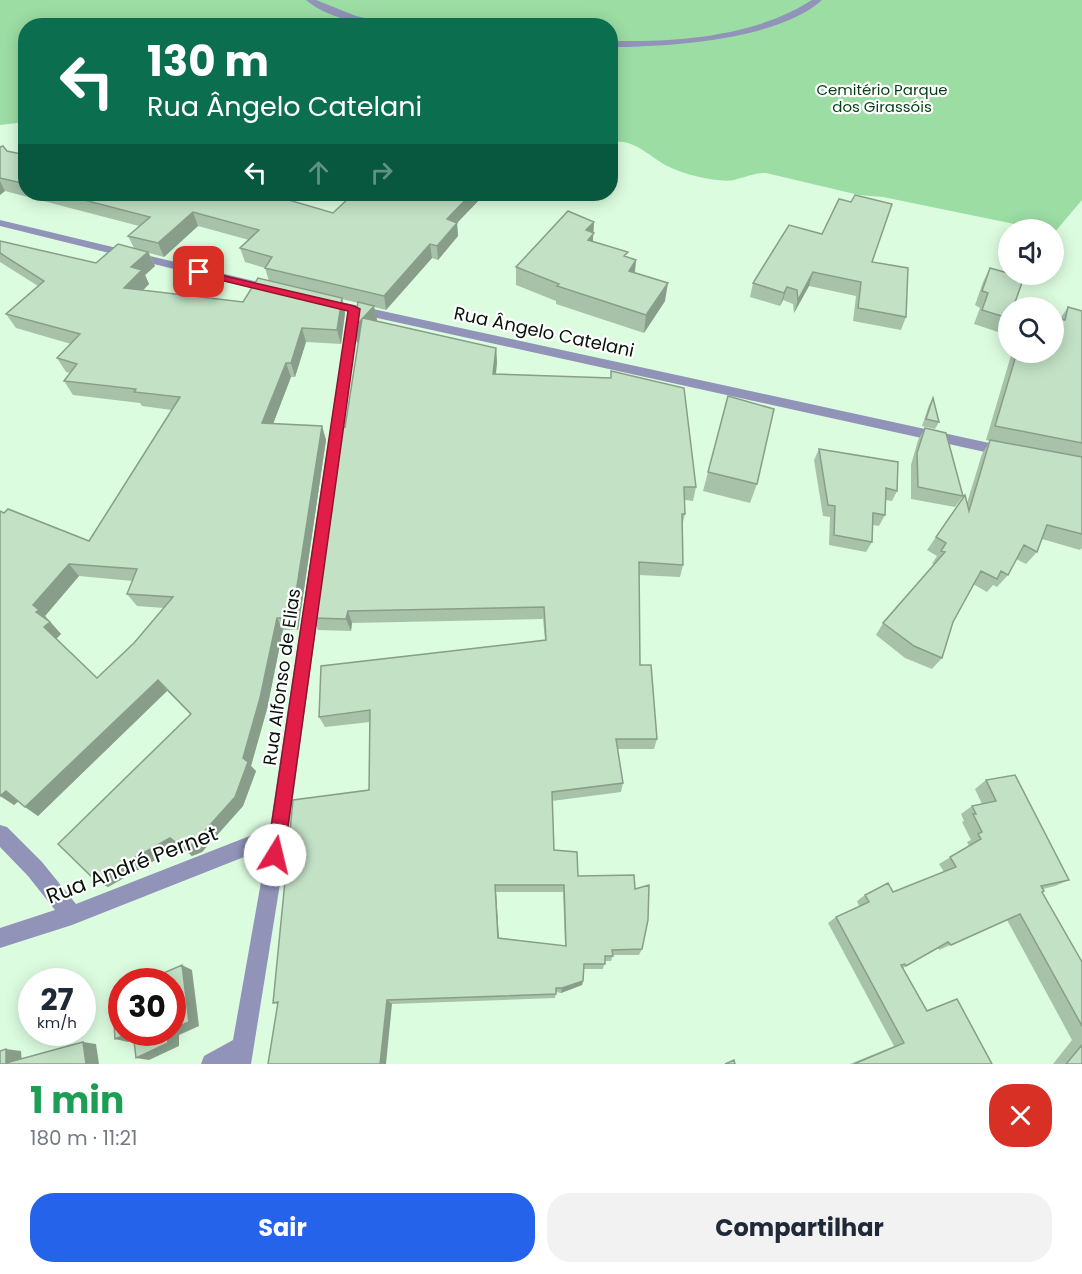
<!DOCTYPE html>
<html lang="pt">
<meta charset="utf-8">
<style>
body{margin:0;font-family:Poppins,sans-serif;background:#f2f2f3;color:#1f2937;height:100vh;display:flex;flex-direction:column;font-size:22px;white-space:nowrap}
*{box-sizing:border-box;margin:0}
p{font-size:20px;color:#747a83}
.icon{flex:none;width:33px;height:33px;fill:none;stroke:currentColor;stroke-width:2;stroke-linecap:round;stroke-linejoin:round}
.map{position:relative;height:1064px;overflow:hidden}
.drawer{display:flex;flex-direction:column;background:#fff;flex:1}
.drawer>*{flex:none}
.top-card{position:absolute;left:18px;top:18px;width:600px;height:183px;border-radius:24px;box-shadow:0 3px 15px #0003;background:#0b6e4f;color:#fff;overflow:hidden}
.tools{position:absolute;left:998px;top:219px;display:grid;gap:12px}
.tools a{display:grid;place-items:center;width:66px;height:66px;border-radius:50%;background:#fff;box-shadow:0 3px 15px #0003;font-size:30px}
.speed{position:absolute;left:18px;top:968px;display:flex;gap:12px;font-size:30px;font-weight:700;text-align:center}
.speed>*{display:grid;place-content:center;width:78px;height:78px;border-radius:50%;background:#fff;box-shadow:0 3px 15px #0003;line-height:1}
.speed small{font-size:15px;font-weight:400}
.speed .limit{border:9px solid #d22;background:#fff;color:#111}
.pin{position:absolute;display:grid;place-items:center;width:51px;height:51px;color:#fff;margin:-26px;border-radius:12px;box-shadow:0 3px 9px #0006}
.me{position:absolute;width:66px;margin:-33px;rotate:9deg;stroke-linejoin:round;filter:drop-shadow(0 0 4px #0008)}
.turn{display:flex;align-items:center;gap:21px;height:126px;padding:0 30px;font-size:27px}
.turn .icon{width:78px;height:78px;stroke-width:2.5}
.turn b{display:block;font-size:42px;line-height:51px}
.lanes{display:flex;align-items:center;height:57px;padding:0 30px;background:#0003;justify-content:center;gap:30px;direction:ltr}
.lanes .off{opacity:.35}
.round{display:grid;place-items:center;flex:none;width:63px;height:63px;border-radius:24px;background:#f2f2f3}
.overview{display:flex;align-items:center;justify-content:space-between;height:102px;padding:0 30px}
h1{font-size:36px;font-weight:700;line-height:45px;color:#1e9e55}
.action{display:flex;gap:12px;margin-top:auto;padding:12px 30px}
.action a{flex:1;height:69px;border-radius:24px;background:#2563eb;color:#fff;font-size:24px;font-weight:700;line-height:69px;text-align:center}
.action a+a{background:#f2f2f3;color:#1f2937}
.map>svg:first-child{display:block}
.green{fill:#9cdda4}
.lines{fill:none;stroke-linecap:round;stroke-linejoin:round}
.minor{fill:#9193b8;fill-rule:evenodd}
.wall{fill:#a7c2a9;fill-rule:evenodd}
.shaded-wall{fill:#889e8a}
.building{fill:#c2e1c5;stroke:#889e8a;stroke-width:1.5;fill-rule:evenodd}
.route{fill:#e11d48;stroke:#92132f;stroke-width:1.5}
.labels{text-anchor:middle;stroke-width:4.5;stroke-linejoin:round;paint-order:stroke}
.far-park-label{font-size:15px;fill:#023f14;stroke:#fff}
.street-label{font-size:18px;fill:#08130a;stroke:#fff}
.near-street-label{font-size:21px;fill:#08130a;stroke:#fff}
</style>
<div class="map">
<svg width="1082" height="1064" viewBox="0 0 1082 1064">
<rect width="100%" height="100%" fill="#dcfcdf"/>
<path class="green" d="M0,0H1082V200L1054,233L1053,230L1038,229L883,197L859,195L766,173C754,173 746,177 734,180C720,183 687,175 674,169C651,160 637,138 611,142L610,26H26L25,122L0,125Z"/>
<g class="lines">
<path class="minor" d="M306,0H316L356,16L403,26C371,26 331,21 306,0Z
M812,0H822C778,40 668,47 610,47V41C678,42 754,37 812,0Z
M0,220L271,285L277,289L271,293L0,226Z
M327,299L1003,446L1010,451L1003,456L359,314L288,834L251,1064H201L204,1056L233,1040L267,848L72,925L0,948V928L55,910L28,876L0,847V825L7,827L42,862L76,904L270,828L348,311L323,306V300Z"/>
</g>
<path class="wall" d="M0,147L7,151L26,155V194H280L282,198L333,213L353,194H480L481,198L457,223L458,236L438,260L432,258L386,310L374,307L377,321L496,348L497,363L496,374L611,378V371L696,487L693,501L685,500V514L682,526L683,565L680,577L639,575L640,665L657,739L654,749H617L623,783L621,792L552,801L554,850L578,876L635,889L642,949L639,955H613L611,961H605L603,969H584L582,985L561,993L556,992L555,998L392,1004H277L273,1003L369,790L370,722L325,727L319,717L545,640L543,619L352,623L351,631L318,630L313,618L359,341L357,343L354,328L358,303L342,299L345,313L341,344L306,342L295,377H291L273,424L322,426L326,440L298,630H283L267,709L251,766L256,771L243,806L202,852L192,856L180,846L108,887L95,880L190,714L167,691L38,816L25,807L18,801L14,805L4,513L89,541L172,410L142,406L140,403L73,395L64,381L70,373L66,372L57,358L71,344L16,328L6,314L38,286L0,262V241L96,263L134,248L128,236L139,226L5,191L0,195ZM198,226L249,240L240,248L245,262L265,268L269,281L243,302L143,290L149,284L145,275L155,266L149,253L164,257ZM79,576L133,581L127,594L137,606L164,608L134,643L97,678L56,638L61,634L45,616ZM496,892H563L565,946L499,938Z
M594,222L593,241L627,257L636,260L635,273L665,301L644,333L556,304V301L516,285V267Z
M872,262L906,317L901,330L853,321L856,296L809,286L794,313L793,304L783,300L780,306L750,297L753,283Z
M990,268L1008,308V321L1001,333L974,324L980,308L975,305L983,282Z
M1068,307L1082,311V548L1080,550L1042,539L1037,552L1026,564L1016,559L1008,575L997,587L993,585L987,592L973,584L953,622L942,658L932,669L905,658L876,635L883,623L935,564H932L937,556L927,550L965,495L967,503L982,454L990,441L986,440L1012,352H1053L1060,319Z
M728,396L757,484L750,503L703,491Z
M933,398L939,422L935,429L922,426L929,405Z
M925,428L963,496L955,507L911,499V465L918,440Z
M819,449L897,491L892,501L885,500V515L879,526L873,525L872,542L866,552L829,545L830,517L823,516L814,460Z
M986,780L1069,880L1055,886L1043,889L1042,892L1082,962V1064H1053L1072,1040L1007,920L939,950L938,948L903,968L927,1010L957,999L992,1064H850L894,1046L828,923L836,917L859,906L857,901L865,895L893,892L944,872L939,864L969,846L967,842L971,840L962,822L964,821L961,814L972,806L982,804L975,789Z"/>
<path class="shaded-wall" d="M0,181L5,191L0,195Z
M278,194H280L284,205L275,196Z
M471,194H480L481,198L457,223L458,236L438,260L437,246L447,219Z
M193,212L198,226L164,257L158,243Z
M594,222L592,251L587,258L586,230Z
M430,244L432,258L386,310L384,296Z
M148,252L155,266L145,275L149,284L131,302L124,288L131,267Z
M636,260L634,278L629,271Z
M813,272L809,286L794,313L798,300Z
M668,283L665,301L644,333L646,315Z
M787,287L783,300L780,306L784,293Z
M342,298L345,313L341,344L337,330Z
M374,306L377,320L367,332L363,318Z
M362,319L365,334L357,343L354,328Z
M302,328L306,342L295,377L291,363Z
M496,348L497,363L494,388L493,374Z
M286,363L291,377L268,437L262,423Z
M322,426L326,440L298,630L292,618Z
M69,564L79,576L45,616L61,634L56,639L44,627L33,605Z
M348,611L352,623L351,631L346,619Z
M277,618L283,630L267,709L251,766L256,771L243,806L202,852L192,856L183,848L243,758Z
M158,680L167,691L38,816L25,807Z
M6,791L20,800L14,805L0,796Z
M170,838L180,846L108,887L95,880Z
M495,885L496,892L499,944L498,938Z
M182,965L192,970L199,1026L179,1035V1046L149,1060L136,1058L167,1032H172Z
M583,981L582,985L561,993L562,988Z
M387,1000L392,1004L386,1064H380Z
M132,1032L145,1035L128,1042L115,1039Z
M83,1042L96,1044L99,1064H86Z
M6,1049L21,1051L22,1064L6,1063Z"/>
<path class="building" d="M3,146L7,151L26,155V184L0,178V147Z
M61,194H278L275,196L333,213L353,194H471L447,219L457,223L437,246L430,244L384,296L265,268L272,257L240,248L259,230L193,212L158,243L128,236L150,217Z
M855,195L892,204L872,262L908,268L906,317L858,308L861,282L813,272L798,300L797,290L787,287L784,293L753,283L789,225L822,234L839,199L851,202Z
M568,211L594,222L586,230L594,233L588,240L628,252L624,256L636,260L629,271L668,283L646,315L557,286L559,284L516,267Z
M0,241L96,263L118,244L148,252L131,267L142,270L124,288L243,302L258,278L342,298L337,330L302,328L291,363H286L262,423L322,426L292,618H277L260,698L243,758L248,762L235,797L193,844L183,848L170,838L95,880L58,844L191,714L158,680L25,807L6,791L0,796V511L4,513L8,509L89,541L180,397L134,392L136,389L64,381L77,364L57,358L80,334L6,314L44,281L0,253ZM69,564L137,569L127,594L173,597L134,643L97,678L44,627L50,622L36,612L39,610L33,605Z
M990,268L1008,273V274H1014L1024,277L1013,308H1008V318L982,310L988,293L982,291Z
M358,302L374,306L363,318L496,348L493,374L611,378V371L684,388L696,487H684L685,514H682L683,565L639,562L640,665H651L657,739H616L623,783L552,792L554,850L577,852L578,876L634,875L635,889L649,885L648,920L642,949L612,950L613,956H605V964H584L583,981L562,988H556V994L387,1000L380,1064H268L278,1002L273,1003L293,800L369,790L370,710L319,717L321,666L546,640L544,607L348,611L346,619L313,618L340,426L345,427L362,319L354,328ZM495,885H564L566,946L498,938Z
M1068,307L1082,311V443L995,426L1017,352H1053V317L1065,320Z
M728,396L774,409L757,484L708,472Z
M933,398L939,422L926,419Z
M925,428L946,433L963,496L918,487L917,453Z
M990,440L1082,457V534L1047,525L1037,552L1024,545L1008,575L1001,571L997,579L981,571L953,622L942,658L914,646L883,623L945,552L941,551L946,543L936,537L965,495L969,511Z
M819,449L898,462L897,491L886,488L885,515L873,513L872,542L834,535L835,506L828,505Z
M1015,775L1069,880L1041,886L1044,891L1042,892L1082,962V1026L1020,914L951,945L948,942L906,966L905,964L901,965L927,1011L957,999L992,1064H854L904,1043L836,917L869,902L865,895L888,883L893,892L956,867L950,857L981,839L978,834L982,832L973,814H976L972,806L996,801L986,780Z
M182,965L189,1022L172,1029V981H145Z
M122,991V1032H132L115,1039L112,995Z
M133,1032H167L168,1043L136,1058Z
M83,1042L86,1064H0V1051L6,1049V1063Z
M1082,1045V1064H1066Z
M734,1060L735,1064H725Z"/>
<path class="route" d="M195,269L354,306L360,309L284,855L282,861L275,864L269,861L267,855L348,311L195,274Z"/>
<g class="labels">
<g class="far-park-label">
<text x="882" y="95">Cemitério Parque<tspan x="882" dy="17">dos Girassóis</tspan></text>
</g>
<g class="street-label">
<text transform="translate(544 332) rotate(12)" y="6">Rua Ângelo Catelani</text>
<text transform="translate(282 677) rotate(-82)" y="6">Rua Alfonso de Elias</text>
</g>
<g class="near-street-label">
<text transform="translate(132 865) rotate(-21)" y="7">Rua André Pernet</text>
</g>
</g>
</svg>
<div class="tools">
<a><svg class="icon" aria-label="sound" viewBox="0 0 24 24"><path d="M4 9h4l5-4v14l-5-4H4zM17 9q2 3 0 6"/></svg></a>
<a><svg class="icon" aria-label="search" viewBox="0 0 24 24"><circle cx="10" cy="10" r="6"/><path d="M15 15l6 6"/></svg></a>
</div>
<div class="speed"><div>27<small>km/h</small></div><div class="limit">30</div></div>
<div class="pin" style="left:199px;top:272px;background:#d93025"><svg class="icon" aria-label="arrive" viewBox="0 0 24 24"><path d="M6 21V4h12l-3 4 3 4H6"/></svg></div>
<svg class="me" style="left:275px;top:855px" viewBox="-20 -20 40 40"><circle r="19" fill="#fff"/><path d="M0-13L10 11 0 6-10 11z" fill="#e11d48"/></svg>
<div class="top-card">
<div class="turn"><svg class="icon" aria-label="left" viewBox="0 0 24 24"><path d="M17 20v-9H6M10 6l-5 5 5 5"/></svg><div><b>130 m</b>Rua Ângelo Catelani</div></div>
<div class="lanes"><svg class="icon" aria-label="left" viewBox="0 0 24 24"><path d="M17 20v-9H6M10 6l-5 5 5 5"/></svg><svg class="icon off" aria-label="ahead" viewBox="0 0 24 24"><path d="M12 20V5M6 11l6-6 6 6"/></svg><svg class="icon off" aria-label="right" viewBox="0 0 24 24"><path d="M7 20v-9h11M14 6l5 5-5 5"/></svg></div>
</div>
</div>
<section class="drawer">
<div class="overview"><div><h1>1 min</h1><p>180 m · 11:21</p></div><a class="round" style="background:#d93025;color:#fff"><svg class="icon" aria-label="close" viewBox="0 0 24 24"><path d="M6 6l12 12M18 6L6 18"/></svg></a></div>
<div class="action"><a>Sair</a><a>Compartilhar</a></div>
</section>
